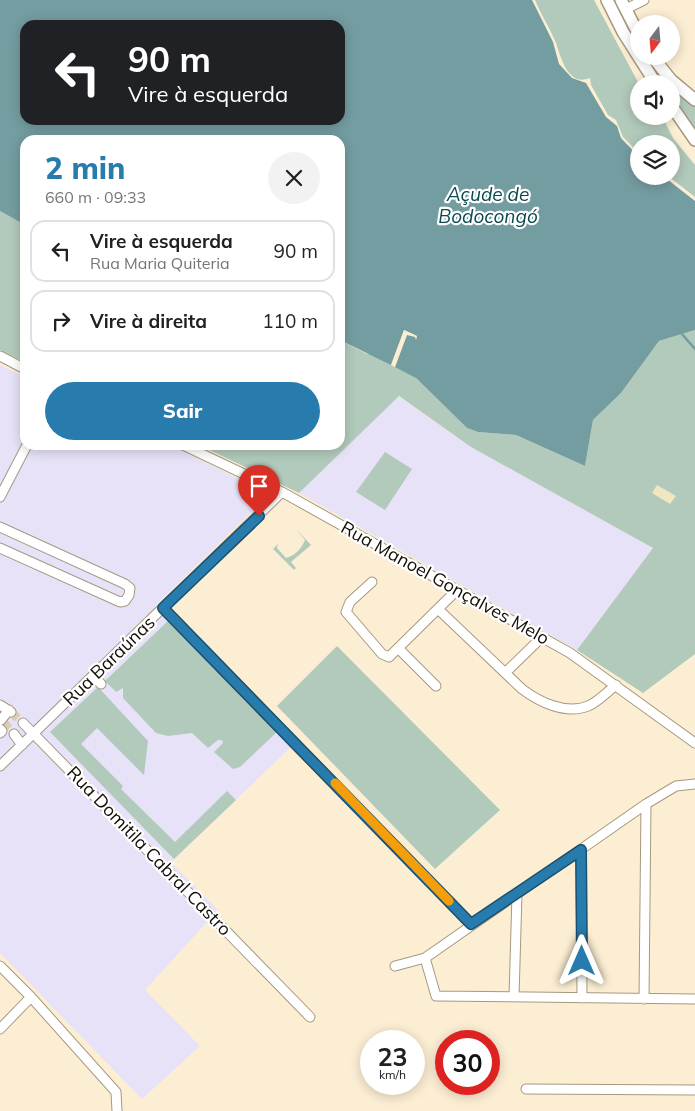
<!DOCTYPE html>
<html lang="pt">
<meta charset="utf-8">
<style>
body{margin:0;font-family:Mulish,sans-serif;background:#f2f2f2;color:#202124;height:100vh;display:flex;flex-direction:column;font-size:19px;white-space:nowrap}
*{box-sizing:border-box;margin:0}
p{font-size:16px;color:#757577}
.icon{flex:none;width:28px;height:28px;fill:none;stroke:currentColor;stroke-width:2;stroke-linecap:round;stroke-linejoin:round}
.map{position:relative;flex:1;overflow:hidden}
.details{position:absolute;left:20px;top:135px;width:325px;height:315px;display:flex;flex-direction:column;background:#fff;border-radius:15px;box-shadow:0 2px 12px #0003}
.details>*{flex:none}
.top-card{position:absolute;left:20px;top:20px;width:325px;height:105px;border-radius:15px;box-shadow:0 2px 12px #0003;background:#202124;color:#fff;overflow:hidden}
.needle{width:32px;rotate:196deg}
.buttons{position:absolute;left:630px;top:15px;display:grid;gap:10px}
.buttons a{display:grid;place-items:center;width:50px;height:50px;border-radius:50%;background:#fff;box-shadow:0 2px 12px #0003;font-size:25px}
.speed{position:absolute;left:360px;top:1030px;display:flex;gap:10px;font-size:25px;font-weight:700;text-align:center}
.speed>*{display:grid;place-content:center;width:65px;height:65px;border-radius:50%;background:#fff;box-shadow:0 2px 12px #0003;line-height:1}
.speed small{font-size:12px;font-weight:400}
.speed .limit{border:8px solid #d22;background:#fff;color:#111}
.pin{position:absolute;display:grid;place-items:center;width:42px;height:42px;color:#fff;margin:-51px -21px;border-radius:50% 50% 50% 0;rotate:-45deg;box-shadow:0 0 5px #0007}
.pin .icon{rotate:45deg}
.me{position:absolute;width:55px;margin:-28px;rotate:0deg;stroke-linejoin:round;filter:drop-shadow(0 0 4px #0008)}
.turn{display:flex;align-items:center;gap:18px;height:105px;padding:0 25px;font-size:22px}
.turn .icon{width:65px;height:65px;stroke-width:2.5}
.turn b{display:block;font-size:35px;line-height:42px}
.round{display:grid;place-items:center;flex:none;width:52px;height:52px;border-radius:26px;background:#f2f2f2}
.head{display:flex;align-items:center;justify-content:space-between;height:85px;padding:0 25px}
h1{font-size:30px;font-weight:800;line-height:38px;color:#287cad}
.button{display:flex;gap:10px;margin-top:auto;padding:10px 25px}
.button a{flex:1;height:58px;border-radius:30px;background:#287cad;color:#fff;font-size:20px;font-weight:800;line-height:58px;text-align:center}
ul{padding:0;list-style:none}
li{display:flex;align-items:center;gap:15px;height:62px;margin:0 10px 8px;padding:0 15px;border:2px solid #e0e0e0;border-radius:15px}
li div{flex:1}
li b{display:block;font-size:19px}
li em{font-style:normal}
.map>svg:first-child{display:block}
.education{fill:#e7e2f8}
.green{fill:#b1cabb}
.sand{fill:#f0e6c1}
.water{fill:#749da1;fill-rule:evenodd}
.pier{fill:#fceed3}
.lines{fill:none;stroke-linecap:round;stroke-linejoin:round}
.stream{stroke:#749da1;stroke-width:2.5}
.minor-tunnel{stroke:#d9cdb4;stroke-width:9;stroke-dasharray:9 4.5;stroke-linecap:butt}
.minor-casing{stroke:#a69980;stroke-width:11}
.major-casing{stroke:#a69980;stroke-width:14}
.minor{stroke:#fff;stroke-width:9}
.major{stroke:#fff;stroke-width:11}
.route-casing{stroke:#1a5170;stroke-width:12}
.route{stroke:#287cad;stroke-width:9}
.slow{stroke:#f59e0b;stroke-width:9}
.labels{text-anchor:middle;stroke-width:4.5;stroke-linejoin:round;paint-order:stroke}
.street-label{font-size:18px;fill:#140f06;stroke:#fff}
.water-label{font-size:19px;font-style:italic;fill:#09494f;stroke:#fff}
</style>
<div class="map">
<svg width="695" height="1111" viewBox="0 0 695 1111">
<rect width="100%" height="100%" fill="#fceed3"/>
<path class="education" d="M0,365L25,377V445H170L270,494L155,606L294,744L171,862L218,910L145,990L200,1046L142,1099L0,953Z
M398,396L471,447L653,548L577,650L299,493Z"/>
<path class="green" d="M535,0H594L639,84V116H662L673,138L695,165V197L668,176H671V144H639V153L623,137L616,120L608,115L591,85L590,78C568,87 561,58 556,43C550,28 541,15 535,0Z
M641,56H649L695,104V135L671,102V84H659Z
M0,211L25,225V362L0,350Z
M404,330L417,336L416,340L407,335L416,378L467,428L478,432L516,435L585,466L593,420L621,393L659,341L695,330V654L643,693L577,650L653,548L471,447L399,396L299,493L199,445H340V340L367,354Z
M385,452L412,469L385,510L356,492Z
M296,529L311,545L291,562L296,568L294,570L273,549L278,544L277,548L286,558C296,555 301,549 305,540Z
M169,620L280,729L240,767L233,769L214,752L223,743L222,740H218L208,748L192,733L168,736L156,733L123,698V688L116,692L105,681Z
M337,646L500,810L435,869L277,706Z
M98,687L148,741L144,775L97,728L81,744L123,786L121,789L175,842L227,791L236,800L174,859L50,732Z"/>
<path class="sand" d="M657,485L676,496L670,504L652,493Z"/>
<path class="water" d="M0,0H532L553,42L559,64L572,78L586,83L606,117L617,126L621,138L639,157V176H663L695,201V330L659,341L621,393L593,420L585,466L516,435L478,432L467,428L416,378L395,367L407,334L417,336L404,330L391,365L340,340V140H25V225L0,211ZM25,25H340V120H25Z"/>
<path class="pier" d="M404,330L417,336L416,340L415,337L407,335L395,367L391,365Z"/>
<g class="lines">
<path class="stream" d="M681,333L695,349"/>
<path class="minor-tunnel" d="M11,712L23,723
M3,722L14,734"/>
<g class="minor-casing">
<path id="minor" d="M626,9L644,0
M0,356L25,369
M183,445L282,492L570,653L695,743
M0,497L27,445
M0,527L125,584L130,588L129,595L125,601L120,602L0,548
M372,582L350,602L346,612L382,654L389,657L457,590
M163,608L471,925
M438,609L522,689C539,702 566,715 588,706C598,702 608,691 616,685
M399,649L436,686
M505,673L542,637
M93,676L101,684
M0,705L11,712
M1,720L9,710
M23,723L310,1017
M0,729L2,731L0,733
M14,734L22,745
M0,766L282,492
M581,850L582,998
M425,958L436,996L695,999
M0,966L31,997L116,1092L117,1111
M395,966L425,958L646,804L676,786L695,784
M514,997L517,894
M644,999L646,804
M0,1029L31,997
M526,1089L695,1090"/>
</g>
<g class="major-casing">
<path id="major" d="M607,0L623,32L656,84
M621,0L639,35
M652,56L671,80L695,100
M671,105L695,140"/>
</g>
<use href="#minor" class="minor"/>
<use href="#major" class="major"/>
</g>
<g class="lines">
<g class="route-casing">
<path id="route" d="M259,516L163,608L471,924L581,850L582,961"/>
</g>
<use href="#route" class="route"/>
<path class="slow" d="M335,783L449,901"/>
</g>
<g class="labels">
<g class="street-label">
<text transform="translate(445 583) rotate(29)" y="6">Rua Manoel Gonçalves Melo</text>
<text transform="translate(109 661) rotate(-44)" y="6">Rua Baraúnas</text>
<text transform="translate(149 851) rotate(46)" y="6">Rua Domitila Cabral Castro</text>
</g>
<g class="water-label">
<text x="488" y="201">Açude de<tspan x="488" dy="22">Bodocongó</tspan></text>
</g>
</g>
</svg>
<div class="buttons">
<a><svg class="needle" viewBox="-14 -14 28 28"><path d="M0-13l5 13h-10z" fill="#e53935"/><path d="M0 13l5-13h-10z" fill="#757577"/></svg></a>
<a><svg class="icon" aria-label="sound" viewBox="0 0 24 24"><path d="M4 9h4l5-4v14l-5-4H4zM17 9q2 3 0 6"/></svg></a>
<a><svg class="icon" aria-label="layers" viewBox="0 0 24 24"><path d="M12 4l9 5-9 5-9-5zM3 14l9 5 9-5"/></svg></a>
</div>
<div class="speed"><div>23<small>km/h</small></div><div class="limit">30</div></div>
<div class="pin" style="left:259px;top:516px;background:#d93025"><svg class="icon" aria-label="arrive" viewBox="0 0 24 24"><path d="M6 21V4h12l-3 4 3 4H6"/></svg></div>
<svg class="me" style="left:582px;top:961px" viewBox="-20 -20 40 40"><path d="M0-17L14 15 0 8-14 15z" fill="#287cad" stroke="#fff" stroke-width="4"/></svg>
<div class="top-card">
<div class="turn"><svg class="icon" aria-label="left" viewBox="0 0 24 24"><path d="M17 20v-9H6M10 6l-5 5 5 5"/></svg><div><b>90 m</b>Vire à esquerda</div></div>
</div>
<section class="details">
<div class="head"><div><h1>2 min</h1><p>660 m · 09:33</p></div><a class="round"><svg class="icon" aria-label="close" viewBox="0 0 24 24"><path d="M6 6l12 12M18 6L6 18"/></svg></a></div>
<ul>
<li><svg class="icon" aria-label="left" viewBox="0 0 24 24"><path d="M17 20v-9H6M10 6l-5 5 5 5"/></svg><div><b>Vire à esquerda</b><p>Rua Maria Quiteria</p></div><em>90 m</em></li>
<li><svg class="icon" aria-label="right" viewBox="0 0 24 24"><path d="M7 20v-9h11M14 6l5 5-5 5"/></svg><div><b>Vire à direita</b></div><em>110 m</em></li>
</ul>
<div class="button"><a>Sair</a></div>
</section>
</div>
